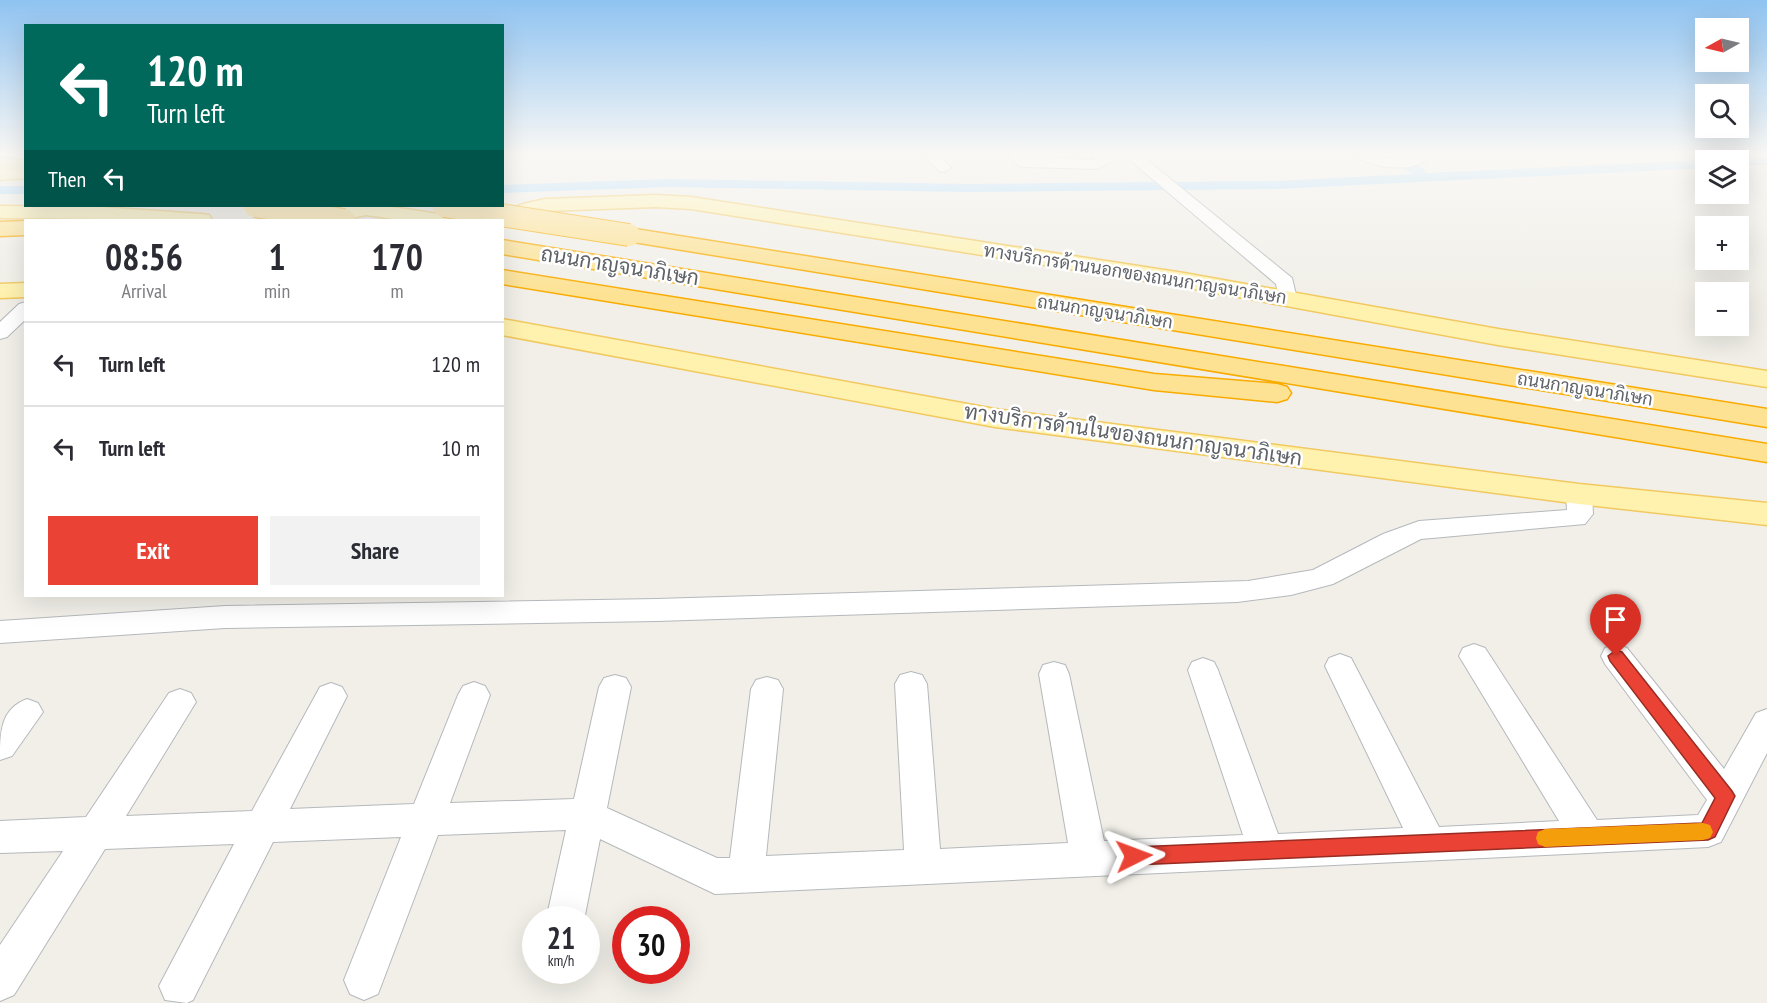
<!DOCTYPE html>
<meta charset="utf-8">
<style>
body{margin:0;font-family:"PT Sans Narrow",Sarabun,sans-serif;background:#f2f2f3;color:#2b2b33;height:100vh;display:flex;flex-direction:column;font-size:22px;white-space:nowrap}
*{box-sizing:border-box;margin:0}
p{font-size:20px;color:#7c7c81}
.icon{flex:none;width:33px;height:33px;fill:none;stroke:currentColor;stroke-width:2;stroke-linecap:round;stroke-linejoin:round}
.map{position:relative;flex:1;overflow:hidden}
.panel{position:absolute;left:24px;top:219px;width:480px;height:378px;display:flex;flex-direction:column;background:#fff;border-radius:0px;box-shadow:0 6px 24px #0002}
.panel>*{flex:none}
.top-card{position:absolute;left:24px;top:24px;width:480px;height:183px;border-radius:0px;box-shadow:0 6px 24px #0002;background:#00695c;color:#fff;overflow:hidden}
.needle{width:39px;rotate:262deg}
.controls{position:absolute;left:1695px;top:18px;display:grid;gap:12px}
.controls a{display:grid;place-items:center;width:54px;height:54px;border-radius:0px;background:#fff;box-shadow:0 6px 24px #0002;font-size:30px}
.speed{position:absolute;left:522px;top:906px;display:flex;gap:12px;font-size:30px;font-weight:700;text-align:center}
.speed>*{display:grid;place-content:center;width:78px;height:78px;border-radius:50%;background:#fff;box-shadow:0 6px 24px #0002;line-height:1}
.speed small{font-size:15px;font-weight:400}
.speed .limit{border:9px solid #d22;background:#fff;color:#111}
.pin{position:absolute;display:grid;place-items:center;width:51px;height:51px;color:#fff;margin:-62px -26px;border-radius:50% 50% 50% 0;rotate:-45deg;box-shadow:0 0 6px #0007}
.pin .icon{rotate:45deg}
.me{position:absolute;width:66px;margin:-33px;rotate:87deg;stroke-linejoin:round;filter:drop-shadow(0 0 4px #0008)}
.turn{display:flex;align-items:center;gap:21px;height:126px;padding:0 24px;font-size:27px}
.turn .icon{width:78px;height:78px;stroke-width:2.5}
.turn b{display:block;font-size:42px;line-height:51px}
.then{display:flex;align-items:center;height:57px;padding:0 24px;background:#0003;gap:12px;font-size:22px}
.eta{display:flex;justify-content:space-evenly;align-items:center;height:102px;text-align:center}
.eta b{font-size:36px;font-weight:600;line-height:42px}
.action{display:flex;gap:12px;margin-top:auto;padding:12px 24px}
.action a{flex:1;height:69px;border-radius:0px;background:#ea4335;color:#fff;font-size:24px;font-weight:600;line-height:69px;text-align:center}
.action a+a{background:#f2f2f3;color:#2b2b33}
ul{padding:0;list-style:none}
li{display:flex;align-items:center;gap:18px;height:84px;padding:0 24px;border-top:2px solid #e1e1e2}
li div{flex:1}
li b{display:block;font-size:22px}
li em{font-style:normal}
.map>svg:first-child{display:block}
.lines{fill:none;stroke-linecap:round;stroke-linejoin:round}
.canal{fill:#aadaff;fill-rule:evenodd}
.minor-casing{stroke:#b5b8bc;stroke-width:2}
.major-casing{stroke:#f2c960;stroke-width:3}
.highway-casing{stroke:#f9ab00;stroke-width:3}
.minor{fill:#fff;fill-rule:evenodd}
.major{fill:#fff2af;fill-rule:evenodd}
.highway{fill:#fde293;fill-rule:evenodd}
.highway-bridge-casing{stroke:#f9ab00;stroke-width:24;stroke-linecap:butt}
.highway-bridge{stroke:#fde293;stroke-width:22}
.route{fill:#ea4335;stroke:#982c22;stroke-width:1.5}
.slow{fill:#f59e0b}
.labels{text-anchor:middle;stroke-width:5;stroke-linejoin:round;paint-order:stroke}
.far-street-label{font-size:18px;fill:#5f6368;stroke:#fff}
.street-label{font-size:21px;fill:#5f6368;stroke:#fff}
</style>
<div class="map">
<svg width="1767" height="1003" viewBox="0 0 1767 1003">
<rect width="100%" height="100%" fill="#f1efe8"/>
<g class="lines">
<path class="canal" d="M1380,155H1398L1425,169L1426,173L1706,160H1709H1706V168L1276,189L969,192L667,187L502,193V185L667,179L969,184L1276,181L1413,174Z
M1767,157V165L1738,166V160H1732Z
M0,186H26V194H0Z"/>
<g class="minor-casing">
<path id="minor" d="M923,155H939L951,168L944,172L939,171Z
M1008,155L1095,160L1091,155H1108L1112,160L1098,169L1024,167L1019,166Z
M1124,155H1141L1292,278L1297,299L1294,303H1280L1276,284Z
M1355,155H1375L1382,158L1423,155L1425,160C1413,173 1368,168 1355,155Z
M26,302V319L7,337L0,339V322L19,304Z
M1579,486L1588,488L1592,494L1593,514L1585,524L1421,539L1333,584L1291,595L1237,602L657,621L225,628L0,643V621L225,606L657,599L1248,581L1313,570L1383,534L1419,521L1567,510L1566,494L1570,488Z
M1474,644L1485,648L1597,820L1698,815L1707,800L1605,664L1601,656L1605,648L1616,644L1627,648L1724,769L1756,713L1767,709V753L1721,842L1708,847L1588,853L715,894L600,839L584,920H546L566,830L438,835L378,994L364,1000L350,994L344,980L401,837L273,842L193,1000L187,1003L165,1000L159,986L234,844L105,849L14,995L0,1001V945L63,851L0,853V821L86,817L169,693L180,689L191,693L196,702L126,816L252,811L320,687L331,683L342,687L347,696L290,809L414,804L458,695L463,686L474,682L485,686L490,695L450,803L574,799L599,687L604,678L615,675L626,678L631,687L607,808L717,858H730L751,689L756,680L767,677L778,680L783,689L766,856L904,850L895,684L900,675L911,672L922,675L927,684L940,849L1068,843L1039,674L1043,665L1054,662L1065,665L1069,674L1104,841L1243,835L1188,670L1192,662L1203,658L1214,662L1218,670L1278,834L1403,828L1325,666L1329,658L1340,654L1351,658L1439,827L1559,821L1459,656L1463,648Z
M27,699L38,703L43,712L12,756L0,760C0,733 0,709 27,699Z"/>
</g>
<g class="major-casing">
<path id="major" d="M26,166V178L0,180V168Z
M656,195L691,197L1184,273L1498,329L1767,371V387L1498,345L1184,287L691,209L656,207L545,211L502,227V220H492L494,216L523,204L545,199Z
M0,206L100,207L201,214L209,215L212,220L0,218Z
M344,206H385L439,214L447,215L450,220H400L366,215L342,220H314L317,215Z
M26,283V297L0,298V284Z
M502,319L995,409L1579,484L1767,503V525L1579,504L995,427L502,335Z"/>
</g>
<g class="highway-casing">
<path id="highway" d="M0,157L26,161V173L0,169Z
M26,221V235L0,236V222Z
M629,228L1767,409V427L621,240L618,235L621,230Z
M502,240L1767,444V462L502,254Z
M502,270L1154,374L1277,384L1287,387L1291,393L1287,399L1277,402L1154,390L502,284Z"/>
</g>
<use href="#minor" class="minor"/>
<use href="#major" class="major"/>
<use href="#highway" class="highway"/>
<g class="highway-bridge-casing">
<path id="highway-bridge" d="M255,206L344,220
M444,206L629,235"/>
</g>
<use href="#highway-bridge" class="highway-bridge"/>
</g>
<linearGradient id="sky" x2="0" y2="1"><stop stop-color="#8fc3f1"/><stop offset="0.52" stop-color="#f9f8f5"/><stop offset="1" stop-color="#f9f8f5" stop-opacity="0"/></linearGradient>
<rect width="1767" height="296" fill="url(#sky)"/>
<path class="route" d="M1616,650L1622,652L1732,791L1735,796L1715,837L1708,840L1134,865L1127,863L1124,856L1127,850L1134,847L1702,823L1715,798L1610,661L1608,656Z"/>
<path class="slow" d="M1703,823L1710,825L1713,832L1710,838L1703,840L1545,847L1538,844L1536,838L1538,832L1545,829Z"/>
<g class="labels">
<g class="far-street-label">
<text transform="translate(1135 274) rotate(9)" y="6">ทางบริการด้านนอกของถนนกาญจนาภิเษก</text>
<text transform="translate(1105 312) rotate(9)" y="6">ถนนกาญจนาภิเษก</text>
<text transform="translate(1585 389) rotate(9)" y="6">ถนนกาญจนาภิเษก</text>
</g>
<g class="street-label">
<text transform="translate(620 266) rotate(9)" y="7">ถนนกาญจนาภิเษก</text>
<text transform="translate(1133 435) rotate(8)" y="7">ทางบริการด้านในของถนนกาญจนาภิเษก</text>
</g>
</g>
</svg>
<div class="controls">
<a><svg class="needle" viewBox="-14 -14 28 28"><path d="M0-13l5 13h-10z" fill="#e53935"/><path d="M0 13l5-13h-10z" fill="#7c7c81"/></svg></a>
<a><svg class="icon" aria-label="search" viewBox="0 0 24 24"><circle cx="10" cy="10" r="6"/><path d="M15 15l6 6"/></svg></a>
<a><svg class="icon" aria-label="layers" viewBox="0 0 24 24"><path d="M12 4l9 5-9 5-9-5zM3 14l9 5 9-5"/></svg></a>
<a>+</a>
<a>−</a>
</div>
<div class="speed"><div>21<small>km/h</small></div><div class="limit">30</div></div>
<div class="pin" style="left:1616px;top:656px;background:#d93025"><svg class="icon" aria-label="arrive" viewBox="0 0 24 24"><path d="M6 21V4h12l-3 4 3 4H6"/></svg></div>
<svg class="me" style="left:1134px;top:856px" viewBox="-20 -20 40 40"><path d="M0-17L14 15 0 8-14 15z" fill="#ea4335" stroke="#fff" stroke-width="4"/></svg>
<div class="top-card">
<div class="turn"><svg class="icon" aria-label="left" viewBox="0 0 24 24"><path d="M17 20v-9H6M10 6l-5 5 5 5"/></svg><div><b>120 m</b>Turn left</div></div>
<div class="then">Then<svg class="icon" aria-label="left" viewBox="0 0 24 24"><path d="M17 20v-9H6M10 6l-5 5 5 5"/></svg></div>
</div>
<section class="panel">
<div class="eta">
<div><b>08:56</b><p>Arrival</p></div>
<div><b>1</b><p>min</p></div>
<div><b>170</b><p>m</p></div>
</div>
<ul>
<li><svg class="icon" aria-label="left" viewBox="0 0 24 24"><path d="M17 20v-9H6M10 6l-5 5 5 5"/></svg><div><b>Turn left</b></div><em>120 m</em></li>
<li><svg class="icon" aria-label="left" viewBox="0 0 24 24"><path d="M17 20v-9H6M10 6l-5 5 5 5"/></svg><div><b>Turn left</b></div><em>10 m</em></li>
</ul>
<div class="action"><a>Exit</a><a>Share</a></div>
</section>
</div>
